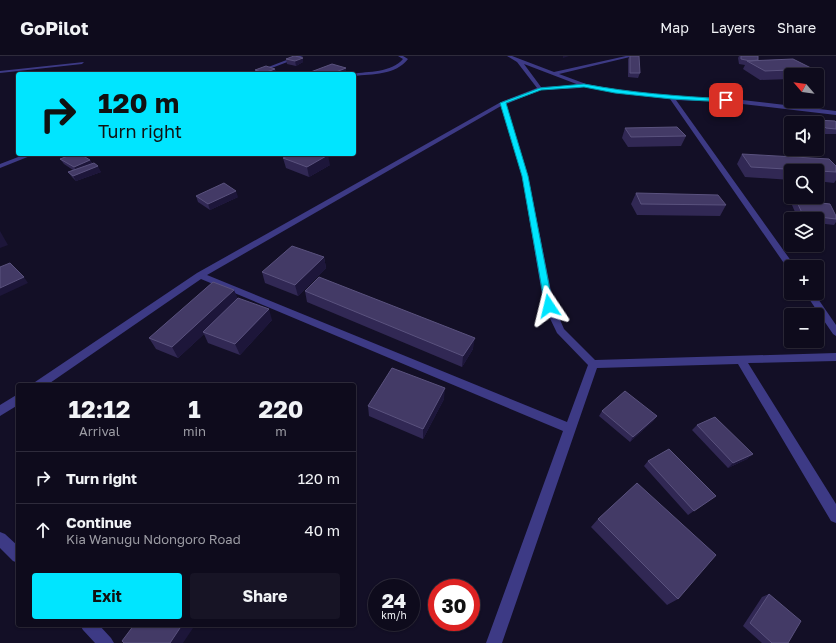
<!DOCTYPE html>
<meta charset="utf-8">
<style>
body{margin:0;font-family:"Golos Text",sans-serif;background:#171425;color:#f1f3f6;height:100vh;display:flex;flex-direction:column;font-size:15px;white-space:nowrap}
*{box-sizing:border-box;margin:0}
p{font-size:13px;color:#9b9ba3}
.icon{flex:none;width:22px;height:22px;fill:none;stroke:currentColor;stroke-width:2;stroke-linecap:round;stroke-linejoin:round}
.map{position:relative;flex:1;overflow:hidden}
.side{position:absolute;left:16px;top:327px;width:340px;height:244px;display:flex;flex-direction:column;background:#0e0b1c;border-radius:4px;box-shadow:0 1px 3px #0004,0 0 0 1px #2e2b3b}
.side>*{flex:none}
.top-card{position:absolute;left:16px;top:16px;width:340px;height:84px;border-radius:4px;box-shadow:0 1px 3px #0004,0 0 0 1px #2e2b3b;background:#00e5ff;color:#111;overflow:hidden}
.needle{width:26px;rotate:298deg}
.buttons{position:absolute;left:784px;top:12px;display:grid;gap:8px}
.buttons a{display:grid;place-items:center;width:40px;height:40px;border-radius:4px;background:#0e0b1c;box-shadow:0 1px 3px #0004,0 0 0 1px #2e2b3b;font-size:20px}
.speed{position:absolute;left:368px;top:523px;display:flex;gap:8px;font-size:20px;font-weight:700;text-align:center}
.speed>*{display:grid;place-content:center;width:52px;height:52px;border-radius:50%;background:#0e0b1c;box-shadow:0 1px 3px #0004,0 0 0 1px #2e2b3b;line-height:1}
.speed small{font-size:10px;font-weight:400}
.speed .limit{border:6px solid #d22;background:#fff;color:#111}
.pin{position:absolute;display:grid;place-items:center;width:34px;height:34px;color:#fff;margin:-17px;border-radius:8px;box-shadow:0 2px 6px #0006}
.me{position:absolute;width:44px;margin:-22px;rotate:350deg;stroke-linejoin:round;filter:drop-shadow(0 0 3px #0008)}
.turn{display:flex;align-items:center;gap:14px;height:84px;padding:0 16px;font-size:18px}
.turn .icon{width:52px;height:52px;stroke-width:2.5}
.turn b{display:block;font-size:28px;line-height:34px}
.eta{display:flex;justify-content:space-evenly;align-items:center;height:68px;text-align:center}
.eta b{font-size:24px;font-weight:700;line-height:28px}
.action{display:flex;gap:8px;margin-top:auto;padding:8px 16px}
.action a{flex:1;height:46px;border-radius:4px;background:#00e5ff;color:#111;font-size:16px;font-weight:700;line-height:46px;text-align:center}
.action a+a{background:#171425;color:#f1f3f6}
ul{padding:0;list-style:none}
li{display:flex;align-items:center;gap:12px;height:52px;padding:0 16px;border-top:1px solid #2e2b3b}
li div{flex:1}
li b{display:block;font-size:15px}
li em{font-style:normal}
header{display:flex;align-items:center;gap:24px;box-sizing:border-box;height:56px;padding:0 20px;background:#0e0b1c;border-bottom:1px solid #2e2b3b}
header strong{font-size:19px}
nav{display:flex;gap:22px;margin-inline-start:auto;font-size:14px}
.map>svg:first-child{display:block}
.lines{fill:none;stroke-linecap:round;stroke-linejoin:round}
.minor{fill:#3d3a85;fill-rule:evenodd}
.wall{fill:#312854}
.shaded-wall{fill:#1d163a}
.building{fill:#433a66;stroke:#5a527e}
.route{fill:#00e5ff;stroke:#0095a6}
</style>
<header>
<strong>GoPilot</strong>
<nav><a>Map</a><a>Layers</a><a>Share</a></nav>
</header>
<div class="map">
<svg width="836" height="587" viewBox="0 0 836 587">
<rect width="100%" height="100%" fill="#130f26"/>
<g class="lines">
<path class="minor" d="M297,0H303L256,18H250Z
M398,0H403L408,3C396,19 372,18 354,20V18H352C369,15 391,17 403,3Z
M507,0H512L554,16L626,0H634L559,18L586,28L615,33L672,40L725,42L836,55V59L725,46L676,44L794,209L795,211H791V214L788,213L670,43L615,37L582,30L580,32L541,34L506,48L528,120L554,250L564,273L595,304L836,297V305L748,307L836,448V467L831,465L738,308L597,312L502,587H486L563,375L201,223L47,329H34L35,326L197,217L501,46L537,32L517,6ZM524,8L579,29L541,31ZM501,50L522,120L544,250L557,277L588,309L567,366L207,219Z
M84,6L82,8L0,17V15Z
M26,98H35L0,112V108Z
M805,237H814L836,269V280L833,278Z
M18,338V349L0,360V349Z
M0,476L5,478L18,490V507L13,505L0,492Z
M80,569H99L111,582L114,587H95L83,574Z"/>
</g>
<path class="wall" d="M630,0L640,17L638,22L628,21V3Z
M739,0H758V4L813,13L809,19H791V23L760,24L743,13L745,9L739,8L738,2Z
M286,3L303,6L296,10L287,8Z
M275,13L276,18H256L255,14Z
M817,64L836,66V78H822L817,72V67H815Z
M625,72L686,80L681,90L628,91L622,82Z
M742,98L836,110V124L834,127L817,125V115H791V124L745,121L737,108Z
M283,102L330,109L309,121L286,112Z
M60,103L90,104L92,107L101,116L76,125L72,121L68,116L73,114L64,108Z
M636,137L726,149L720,160L637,159L631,148Z
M196,140L238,141L210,154L198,146Z
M796,144L836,160V166L834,169L817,167V163H798L792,149Z
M324,201L326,212L298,240L265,227L262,216Z
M305,235L473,293L462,311L307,246Z
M238,243L272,264L240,299L208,287L204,278L178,302L156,293L149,282Z
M444,343L423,383L369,360L368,350Z
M602,355L657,360L653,365L630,386L599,360Z
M697,369L753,398L747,403L728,412L692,374Z
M648,405L710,444L688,459L644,410Z
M598,463L678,543L667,549L591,471Z
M769,538L788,587H762L743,570L762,541Z"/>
<path class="shaded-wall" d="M563,0H569L563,2Z
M303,2V6L296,10L295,5Z
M346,12V17L343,18H331Z
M275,13L276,18H264V17Z
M328,99L330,109L309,121L307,111Z
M90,104L93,109L77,116L74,111Z
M98,110L101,116L76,125L73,120Z
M236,135L238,141L210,154L208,148Z
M0,175L8,189L0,192Z
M324,201L326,212L298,240L295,229Z
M24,221L28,227L0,240V232Z
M234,234L239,245L203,276L204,278L178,302L172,291Z
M269,253L272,264L240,299L235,288Z
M475,282L473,293L462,311L463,300Z
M445,332L444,343L423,383V373Z
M657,360L653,365L630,386L633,381Z
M753,398L747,403L728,412L733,407Z
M182,569H195L183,587H170Z"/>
<path class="building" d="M294,0H295L303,2L295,5L286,3Z
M630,0H639L640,17H630Z
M741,0H758V4L750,5L741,3Z
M793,3L813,13L765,15L747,5Z
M332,8L346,12L331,18H311L308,17Z
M266,10L275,13L264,17L255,14Z
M272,17L273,18H262Z
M817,64L835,65L836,66V73L826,72Z
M677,71L686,80L631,81L625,72Z
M73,98H80L90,104L74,111L60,103Z
M291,98H327L328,99L307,111L283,102Z
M742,98L829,103L836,110V116L751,111Z
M94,107L98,110L73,120L68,116Z
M224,127L236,135L208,148L196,140Z
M636,137L718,139L726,149L641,148Z
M796,144L830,148L836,160V163L803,159Z
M292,190L324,201L295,229L262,216Z
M10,207L24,221L0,232V211Z
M319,221L475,282L463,300L305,235Z
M213,226L234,234L172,291L149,282Z
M238,242L269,253L235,288L203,276Z
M392,312L445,332L423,373L368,350Z
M625,335L657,360L633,381L602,355Z
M715,361L753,398L733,407L697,369Z
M669,393L716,440L694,455L648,405Z
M637,427L716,499L678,543L598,463Z
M769,538L801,565L788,587H772L750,567Z
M134,569H182L170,587H124L122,585Z"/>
<path class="route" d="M584,28C631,37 678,40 726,43L728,44L726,46L672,43L615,37L584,31L541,34L506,47L528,120L553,250L549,252L545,250L522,120L500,47L540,32Z"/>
</svg>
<div class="buttons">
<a><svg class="needle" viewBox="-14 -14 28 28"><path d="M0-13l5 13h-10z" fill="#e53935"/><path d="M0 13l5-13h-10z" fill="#9b9ba3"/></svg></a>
<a><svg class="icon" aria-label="sound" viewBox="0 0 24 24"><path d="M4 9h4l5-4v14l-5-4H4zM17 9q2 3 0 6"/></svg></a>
<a><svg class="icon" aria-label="search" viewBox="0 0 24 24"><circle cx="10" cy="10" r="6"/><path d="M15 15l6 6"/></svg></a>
<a><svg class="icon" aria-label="layers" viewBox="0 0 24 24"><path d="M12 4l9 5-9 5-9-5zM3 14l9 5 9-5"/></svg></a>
<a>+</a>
<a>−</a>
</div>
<div class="speed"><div>24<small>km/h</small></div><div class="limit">30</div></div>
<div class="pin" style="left:726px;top:44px;background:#d93025"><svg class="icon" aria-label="arrive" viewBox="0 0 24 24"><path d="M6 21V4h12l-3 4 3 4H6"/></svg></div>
<svg class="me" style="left:549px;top:250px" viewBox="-20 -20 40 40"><path d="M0-17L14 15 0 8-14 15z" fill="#00e5ff" stroke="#fff" stroke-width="4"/></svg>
<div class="top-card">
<div class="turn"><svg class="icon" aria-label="right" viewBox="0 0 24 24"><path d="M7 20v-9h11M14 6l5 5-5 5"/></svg><div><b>120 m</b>Turn right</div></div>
</div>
<section class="side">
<div class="eta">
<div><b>12:12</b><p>Arrival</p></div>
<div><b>1</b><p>min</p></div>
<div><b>220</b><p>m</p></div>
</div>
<ul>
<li><svg class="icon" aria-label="right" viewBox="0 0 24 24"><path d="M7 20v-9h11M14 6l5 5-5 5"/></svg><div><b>Turn right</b></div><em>120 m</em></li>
<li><svg class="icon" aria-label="ahead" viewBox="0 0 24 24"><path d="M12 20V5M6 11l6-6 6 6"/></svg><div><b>Continue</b><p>Kia Wanugu Ndongoro Road</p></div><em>40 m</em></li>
</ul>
<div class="action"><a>Exit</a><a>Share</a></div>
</section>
</div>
